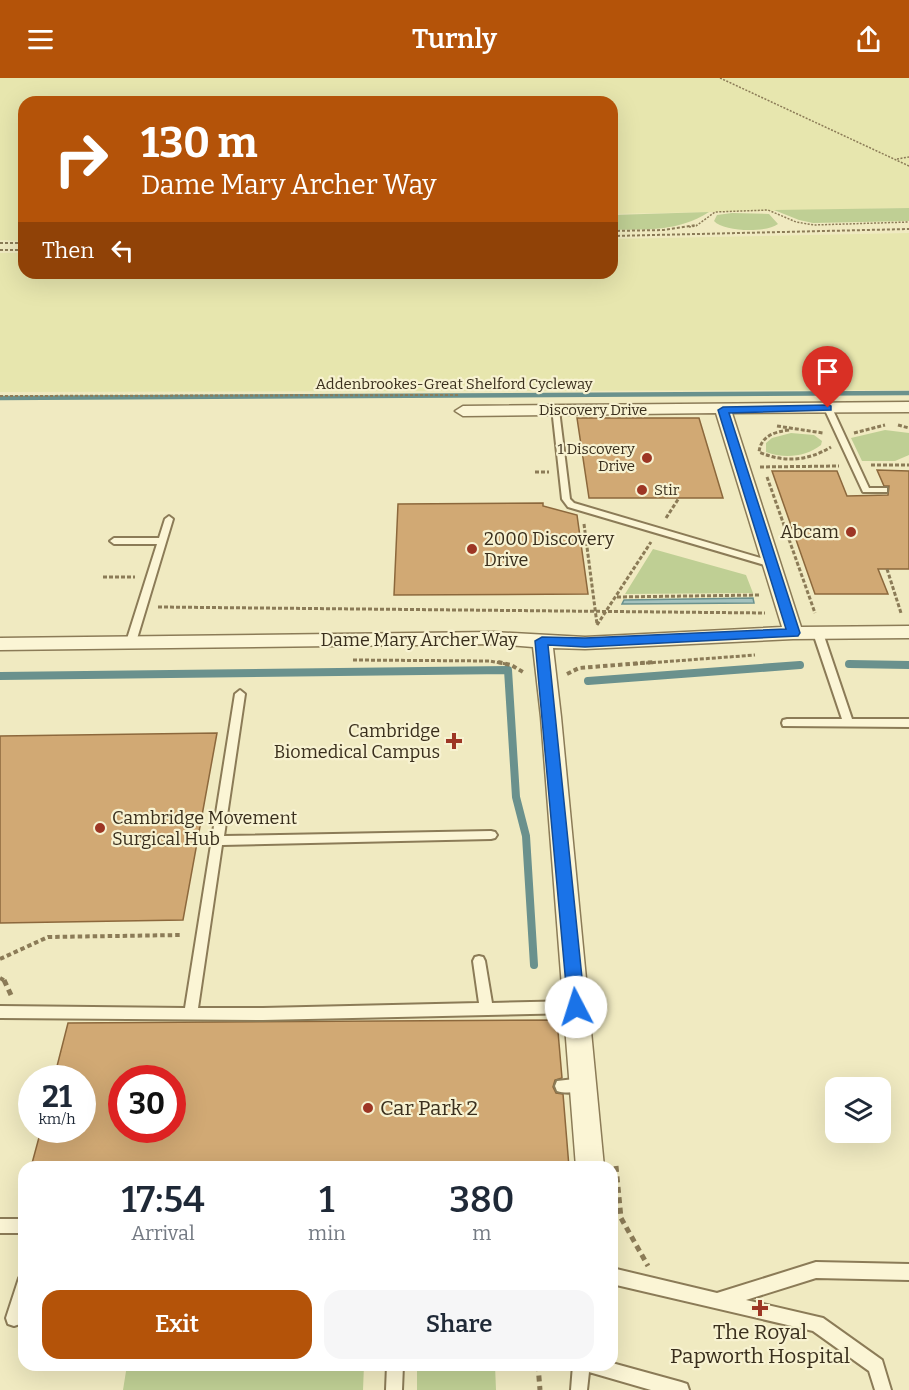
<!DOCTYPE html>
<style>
body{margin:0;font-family:Bitter,serif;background:#f6f6f7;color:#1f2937;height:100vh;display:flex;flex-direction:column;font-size:22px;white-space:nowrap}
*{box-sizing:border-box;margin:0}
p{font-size:20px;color:#747a83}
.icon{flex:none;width:33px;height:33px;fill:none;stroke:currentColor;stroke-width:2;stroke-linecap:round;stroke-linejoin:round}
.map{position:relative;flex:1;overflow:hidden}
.details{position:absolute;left:18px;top:1083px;width:600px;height:210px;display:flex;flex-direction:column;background:#fff;border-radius:18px;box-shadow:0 6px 24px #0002}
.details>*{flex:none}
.hud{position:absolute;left:18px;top:18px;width:600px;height:183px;border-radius:18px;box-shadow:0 6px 24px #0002;background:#b45309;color:#fff;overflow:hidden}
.tools{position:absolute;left:825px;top:999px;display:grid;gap:12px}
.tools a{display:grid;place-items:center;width:66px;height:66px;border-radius:12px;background:#fff;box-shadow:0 6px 24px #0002;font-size:30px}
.speed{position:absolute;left:18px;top:987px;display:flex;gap:12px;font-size:30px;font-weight:700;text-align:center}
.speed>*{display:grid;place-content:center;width:78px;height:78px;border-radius:50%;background:#fff;box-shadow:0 6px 24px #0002;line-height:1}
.speed small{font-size:15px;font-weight:400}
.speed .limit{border:9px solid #d22;background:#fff;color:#111}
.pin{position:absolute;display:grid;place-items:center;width:51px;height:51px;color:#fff;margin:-62px -26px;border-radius:50% 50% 50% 0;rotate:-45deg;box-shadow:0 0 6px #0007}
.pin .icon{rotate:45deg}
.me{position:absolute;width:66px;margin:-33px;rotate:355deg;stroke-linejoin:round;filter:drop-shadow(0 0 4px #0008)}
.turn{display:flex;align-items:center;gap:21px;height:126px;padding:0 24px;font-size:27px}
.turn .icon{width:78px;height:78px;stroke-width:2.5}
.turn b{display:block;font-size:42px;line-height:51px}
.then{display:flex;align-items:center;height:57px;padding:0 24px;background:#0003;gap:12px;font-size:22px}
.eta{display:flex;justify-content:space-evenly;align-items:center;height:102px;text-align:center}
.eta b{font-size:36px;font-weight:600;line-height:42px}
.primary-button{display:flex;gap:12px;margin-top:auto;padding:12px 24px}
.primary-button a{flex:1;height:69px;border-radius:18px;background:#b45309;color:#fff;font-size:24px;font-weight:600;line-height:69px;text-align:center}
.primary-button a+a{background:#f6f6f7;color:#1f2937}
header{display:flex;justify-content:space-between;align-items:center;height:78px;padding:0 24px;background:#b45309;color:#fff;font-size:27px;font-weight:600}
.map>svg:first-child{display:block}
.farmland{fill:#e7e6ae}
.green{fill:#bfcf94}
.water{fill:#a4c2be;stroke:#6a918d;stroke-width:1.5}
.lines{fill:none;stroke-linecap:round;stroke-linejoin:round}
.stream-far1{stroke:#6a918d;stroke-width:4.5}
.stream{stroke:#6a918d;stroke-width:8}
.building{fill:#d1a974;stroke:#8c683c;stroke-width:1.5;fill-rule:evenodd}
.lane-casing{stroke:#8b7b57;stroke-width:4}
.street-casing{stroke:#8b7b57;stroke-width:3}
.path-far4{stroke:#8b7b57;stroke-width:1.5;stroke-dasharray:2 1.5;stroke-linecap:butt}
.path-far3{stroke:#8b7b57;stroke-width:2;stroke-dasharray:3 2;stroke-linecap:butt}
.path-far2{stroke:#8b7b57;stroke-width:3;stroke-dasharray:4 2;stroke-linecap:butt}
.path-far1{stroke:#8b7b57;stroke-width:4;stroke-dasharray:4.5 3;stroke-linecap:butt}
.path{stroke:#8b7b57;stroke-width:5;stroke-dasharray:6 4.5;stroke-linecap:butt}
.lane{fill:#fbf5d5;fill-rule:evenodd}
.street{fill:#fbf5d5;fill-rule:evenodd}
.route{fill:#1a73e8;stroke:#114b97;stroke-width:1.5}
.poi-dot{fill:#9d3624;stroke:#f7f2d1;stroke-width:2}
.labels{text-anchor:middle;stroke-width:4.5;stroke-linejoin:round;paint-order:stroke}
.far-street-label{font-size:15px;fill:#3a2f1d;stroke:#f7f2d1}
.far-poi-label{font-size:15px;fill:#3a2f1d;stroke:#f7f2d1;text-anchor:end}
.poi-label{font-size:18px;fill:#3a2f1d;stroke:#f7f2d1;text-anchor:end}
.street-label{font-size:18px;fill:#3a2f1d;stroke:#f7f2d1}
.near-poi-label{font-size:21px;fill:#3a2f1d;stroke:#f7f2d1;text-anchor:start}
</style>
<header><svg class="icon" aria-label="menu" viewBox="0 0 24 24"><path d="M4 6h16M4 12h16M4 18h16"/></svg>Turnly<svg class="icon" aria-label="share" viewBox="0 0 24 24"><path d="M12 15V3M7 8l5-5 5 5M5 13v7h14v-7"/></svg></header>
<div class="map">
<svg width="909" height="1312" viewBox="0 0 909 1312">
<rect width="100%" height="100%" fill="#f0eac1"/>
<path class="farmland" d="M0,0H909V130L612,136V24H24V163L0,162Z
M909,155V312L0,314V175H24V195H612V161Z"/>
<path class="green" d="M909,130V143L813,145L799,142L774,132Z
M709,134C678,154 648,151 612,152V137Z
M732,135L769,136L778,146C766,155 724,154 714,143L717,137Z
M885,352L909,355V377L895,383H862L851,360Z
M791,355L814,357L822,363L821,367C806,379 784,381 766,374V365L772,360Z
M653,471L746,497L753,515L625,516Z
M127,1287H364L363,1312H123Z
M417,1287H495L496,1312H417Z"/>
<path class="water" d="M753,520L754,525L622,526L624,522Z"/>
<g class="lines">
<path class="stream-far1" d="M0,320L909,315"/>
<path class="stream" d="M849,586L909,587
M0,598L508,592L516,719L526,758L534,887
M588,603L800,587"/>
</g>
<path class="building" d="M577,340H699L723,420H589Z
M877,392L909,393V491H878L888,516H815L772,393H837L847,418L888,417L889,408H884Z
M543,425V428L577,437L588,516L394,517L398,426Z
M217,655L183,842L0,845V658Z
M557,942L562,1000L555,1002L553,1009L556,1015L563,1016L569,1089H31L41,1052H82V1000H54L68,945ZM122,1000H172V1052H122Z"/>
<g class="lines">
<g class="lane-casing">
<path id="lane" d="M825,328L832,330L869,410H887V414H863L824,330Z
M552,330L559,332L570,421L574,425L774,484L775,486L774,488H768L568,429L562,421Z
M169,438L173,441L136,564L134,566H128L126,564L157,466H114L110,463L114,460H159L165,441Z
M818,552L823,555L852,641H909V649L783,648L782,645L783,642L787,641H842L813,555Z
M240,612L245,616L224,758L491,753L495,754L497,757L495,760L491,761L222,767L198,930H263L479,925L473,883L475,879L479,878L483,879L485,883L492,925L576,923L581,925L582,929L581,933L576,935L263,942L0,940V928L185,930L235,616Z
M583,1000L588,1001L590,1006L588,1011C579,1014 566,1016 557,1013L555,1008L557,1003Z
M0,1141H24V1155H0Z
M816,1184L909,1186V1202L816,1200L746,1222L823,1240L882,1282L891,1312H875L869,1293L813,1253L612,1206V1190L717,1215Z
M24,1197V1232L20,1246L14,1248L8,1246L6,1240L19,1200Z
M612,1285L681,1304L687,1306L689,1312H651L589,1294L587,1312H571L573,1287H612Z
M387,1287H403L402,1312H386Z"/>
</g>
<g class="street-casing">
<path id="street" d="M909,324V334L732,335L801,549L909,548V560L793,561L585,571L553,570L561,639L604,1089H576L541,639L533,569L494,566L0,572V560L494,554L585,559L782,549L716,335L463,338L455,333L463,328Z"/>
</g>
<path class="path-far4" d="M720,0L909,88
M897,81L909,79
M689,149L696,148L715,134L768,132L796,144L814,147L909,144"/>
<path class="path-far3" d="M612,153L664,152L697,147
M612,158L909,151
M0,165H24
M0,172H24
M0,318L458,317"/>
<path class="path-far2" d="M898,347L909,350
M777,348L823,355
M789,352C774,354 761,358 759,374C784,385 808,383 831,369
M854,355L885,347
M871,387H909
M760,389L839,388
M535,394H549
M767,399L815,535
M666,440L679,420
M584,446L597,546
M887,491L901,535
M103,499H135
M617,519L759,517
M158,529L765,535
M597,547L651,464
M353,582L490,583L506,586
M634,586L755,577"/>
<path class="path-far1" d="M498,584L511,587L523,594
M567,596L579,590L654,584
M0,881L48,859L181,857
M0,900L5,903"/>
<path class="path" d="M4,902L11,917
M616,1088L621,1140L648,1188
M538,1287L540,1312"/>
<use href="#lane" class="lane"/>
<use href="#street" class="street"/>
</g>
<path class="route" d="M828,327L831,328V332L729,335L800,555L798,558L585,569L548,567L585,929L582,935L576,937L570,935L568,929L535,563L542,559L585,560L786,551L718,332L723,329Z"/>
<g class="poi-dot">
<circle cx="647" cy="380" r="6"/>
<circle cx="642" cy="412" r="6"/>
<circle cx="851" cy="454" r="6"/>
<circle cx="472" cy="471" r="6"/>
<path d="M451 654h6v6h6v6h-6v6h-6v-6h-6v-6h6z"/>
<circle cx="100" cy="750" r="6"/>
<circle cx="368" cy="1030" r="6"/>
<path d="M757 1221h6v6h6v6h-6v6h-6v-6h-6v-6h6z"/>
</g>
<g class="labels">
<g class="far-street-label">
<text x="454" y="311">Addenbrookes-Great Shelford Cycleway</text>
<text x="593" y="337">Discovery Drive</text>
</g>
<g class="far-poi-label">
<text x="635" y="376">1 Discovery<tspan x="635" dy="17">Drive</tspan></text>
<text x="654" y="417" text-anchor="start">Stir</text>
</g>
<g class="poi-label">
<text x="839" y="460">Abcam</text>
<text x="484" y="467" text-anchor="start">2000 Discovery<tspan x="484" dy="21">Drive</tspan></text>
<text x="440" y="659">Cambridge<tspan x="440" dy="21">Biomedical Campus</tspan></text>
<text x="112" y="746" text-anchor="start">Cambridge Movement<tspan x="112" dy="21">Surgical Hub</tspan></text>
</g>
<g class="street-label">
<text x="419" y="568">Dame Mary Archer Way</text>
</g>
<g class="near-poi-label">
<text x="380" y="1037">Car Park 2</text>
<text x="760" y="1261" text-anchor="middle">The Royal<tspan x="760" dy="24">Papworth Hospital</tspan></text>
</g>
</g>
</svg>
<div class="tools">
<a><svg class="icon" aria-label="layers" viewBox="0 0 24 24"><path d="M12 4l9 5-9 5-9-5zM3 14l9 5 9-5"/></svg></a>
</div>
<div class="speed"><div>21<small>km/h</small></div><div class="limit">30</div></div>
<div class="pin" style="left:828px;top:330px;background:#d93025"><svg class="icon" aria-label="arrive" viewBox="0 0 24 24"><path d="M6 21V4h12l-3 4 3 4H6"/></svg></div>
<svg class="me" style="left:576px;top:929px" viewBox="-20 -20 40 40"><circle r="19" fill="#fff"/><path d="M0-13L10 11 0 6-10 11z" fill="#1a73e8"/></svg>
<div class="hud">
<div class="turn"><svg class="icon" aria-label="right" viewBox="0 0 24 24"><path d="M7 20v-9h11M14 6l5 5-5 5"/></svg><div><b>130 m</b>Dame Mary Archer Way</div></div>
<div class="then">Then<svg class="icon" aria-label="left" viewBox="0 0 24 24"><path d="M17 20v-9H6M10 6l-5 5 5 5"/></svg></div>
</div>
<section class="details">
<div class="eta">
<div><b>17:54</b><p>Arrival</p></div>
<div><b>1</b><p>min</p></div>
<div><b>380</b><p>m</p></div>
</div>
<div class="primary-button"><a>Exit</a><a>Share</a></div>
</section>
</div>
